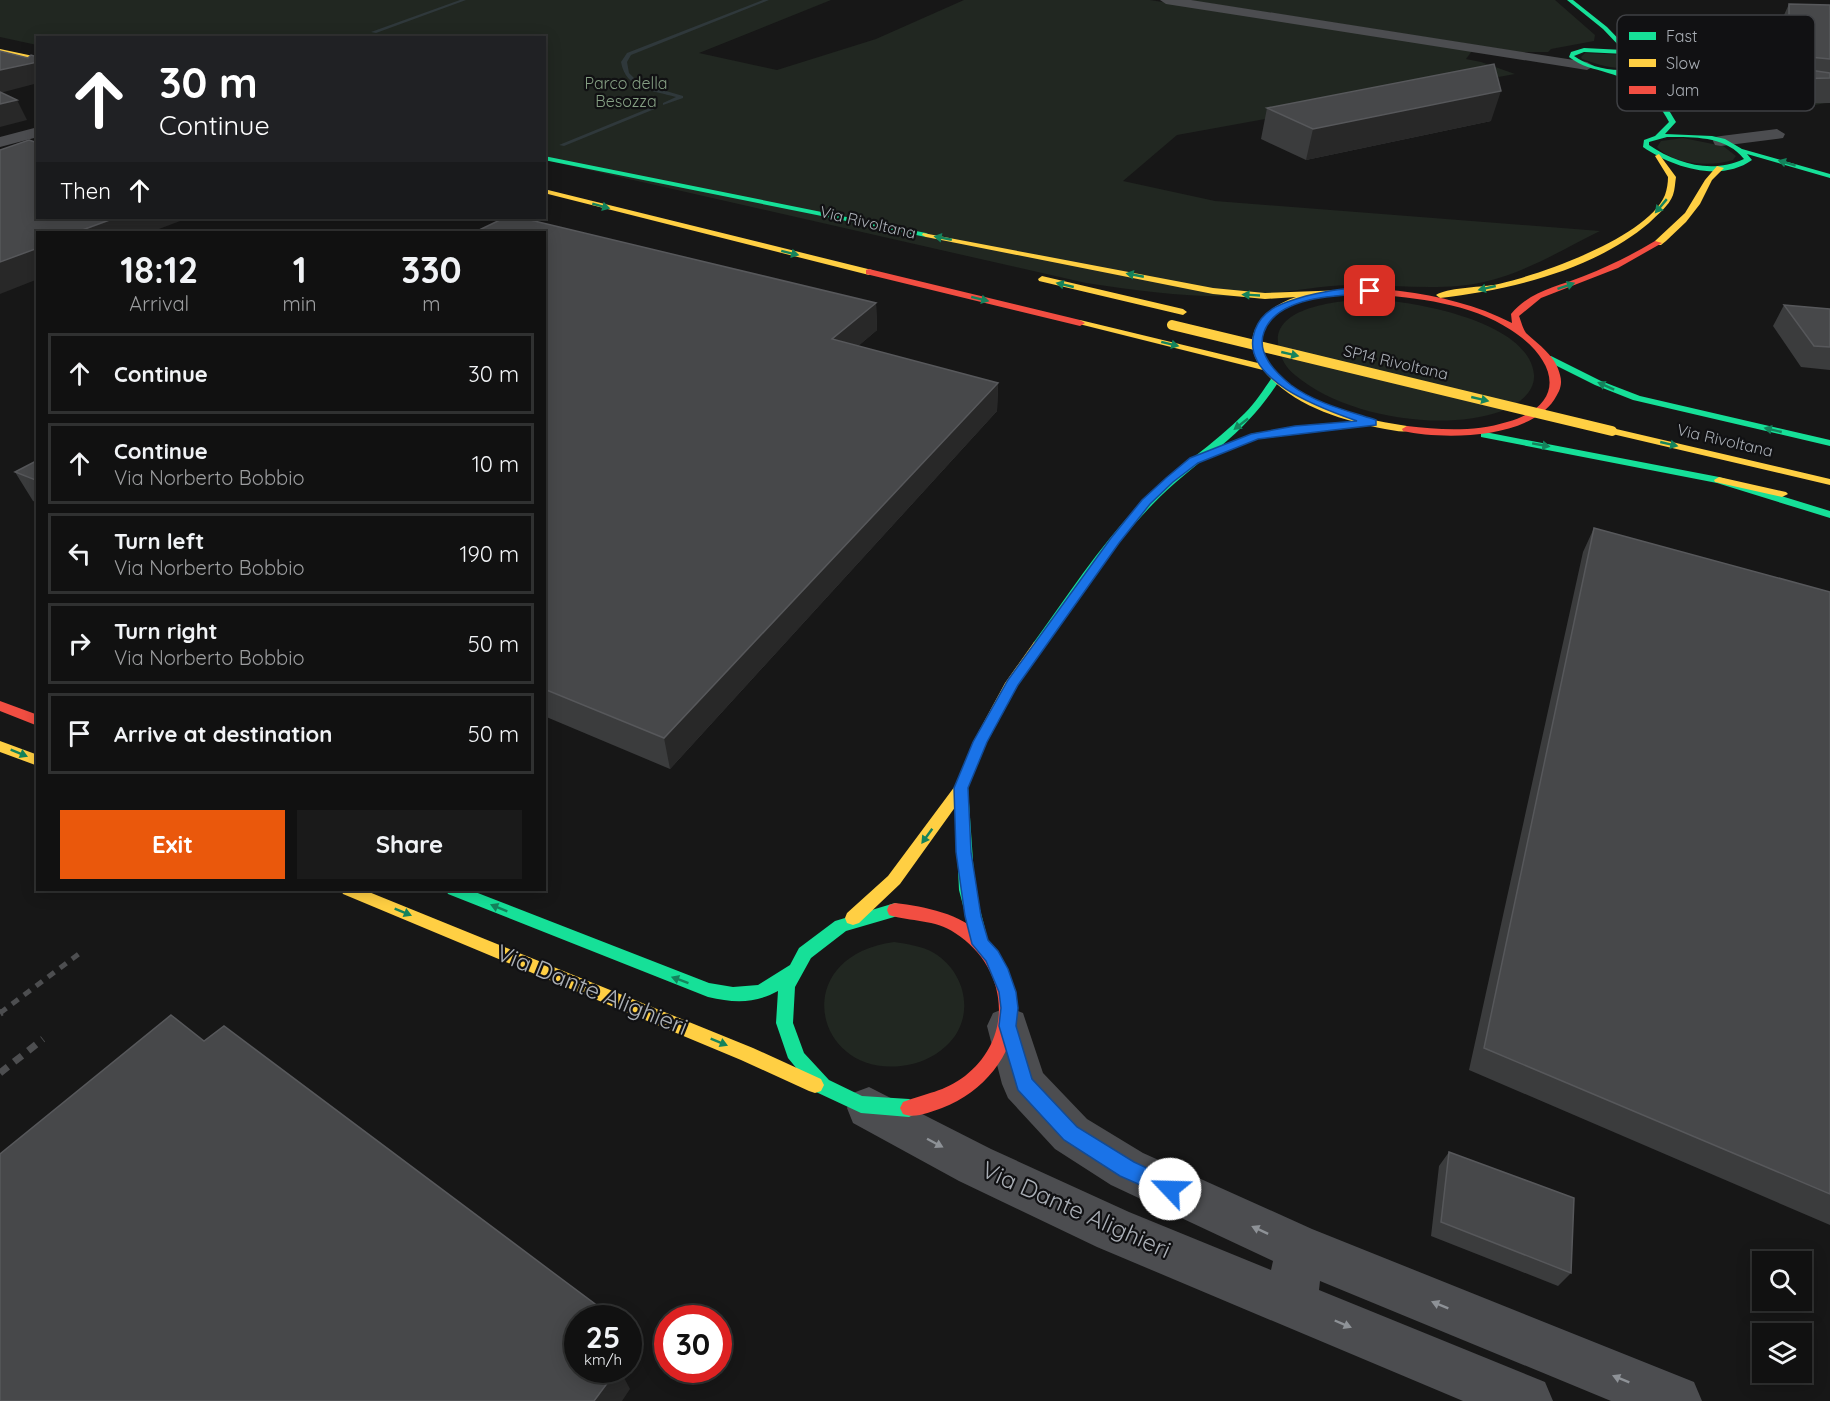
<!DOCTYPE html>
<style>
body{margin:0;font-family:Quicksand,sans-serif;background:#1a1a1a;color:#f1f3f6;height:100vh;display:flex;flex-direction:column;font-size:22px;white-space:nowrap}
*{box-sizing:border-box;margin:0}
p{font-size:20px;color:#9c9d9f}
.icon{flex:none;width:33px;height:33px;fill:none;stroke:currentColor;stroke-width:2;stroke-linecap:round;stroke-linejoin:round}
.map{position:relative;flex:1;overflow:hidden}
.details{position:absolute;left:36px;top:231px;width:510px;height:660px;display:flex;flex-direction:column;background:#111;border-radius:0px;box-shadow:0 3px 15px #0003,0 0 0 2px #303131}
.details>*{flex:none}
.hud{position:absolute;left:36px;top:36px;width:510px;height:183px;border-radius:0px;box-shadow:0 3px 15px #0003,0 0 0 2px #303131;background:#202124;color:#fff;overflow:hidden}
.buttons{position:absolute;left:1752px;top:1251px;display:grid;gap:12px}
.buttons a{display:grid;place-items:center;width:60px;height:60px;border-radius:0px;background:#111;box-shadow:0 3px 15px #0003,0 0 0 2px #303131;font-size:30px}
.speed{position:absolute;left:564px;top:1305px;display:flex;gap:12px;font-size:30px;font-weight:700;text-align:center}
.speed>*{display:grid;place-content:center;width:78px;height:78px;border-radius:50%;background:#111;box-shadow:0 3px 15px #0003,0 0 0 2px #303131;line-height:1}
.speed small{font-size:15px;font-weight:400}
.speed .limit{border:9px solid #d22;background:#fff;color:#111}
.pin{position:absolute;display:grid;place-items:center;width:51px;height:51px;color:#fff;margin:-26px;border-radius:12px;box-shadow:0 3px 9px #0006}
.me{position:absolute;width:66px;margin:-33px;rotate:294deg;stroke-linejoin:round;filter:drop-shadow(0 0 4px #0008)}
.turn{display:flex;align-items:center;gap:21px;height:126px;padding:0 24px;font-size:27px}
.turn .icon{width:78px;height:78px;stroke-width:2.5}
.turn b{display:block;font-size:42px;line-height:51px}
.then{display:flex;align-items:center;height:57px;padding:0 24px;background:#0003;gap:12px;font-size:22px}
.eta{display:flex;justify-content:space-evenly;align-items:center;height:102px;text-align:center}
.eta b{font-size:36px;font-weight:700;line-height:42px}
.cta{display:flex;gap:12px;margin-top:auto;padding:12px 24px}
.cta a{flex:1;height:69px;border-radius:0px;background:#ea580c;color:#fff;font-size:24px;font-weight:700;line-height:69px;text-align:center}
.cta a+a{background:#1a1a1a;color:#f1f3f6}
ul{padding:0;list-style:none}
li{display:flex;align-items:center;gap:18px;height:81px;margin:0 12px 9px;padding:0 12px;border:3px solid #303131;border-radius:0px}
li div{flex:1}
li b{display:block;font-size:22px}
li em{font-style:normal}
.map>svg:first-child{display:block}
.green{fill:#212721}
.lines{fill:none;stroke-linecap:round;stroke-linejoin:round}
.stream{fill:#2f383b;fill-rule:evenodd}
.street{fill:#4c4d50;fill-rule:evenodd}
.fast{fill:#16e098;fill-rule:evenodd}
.slow{fill:#ffcf43;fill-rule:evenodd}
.jam{fill:#f24e42;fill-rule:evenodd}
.rail-far1{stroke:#4d4e50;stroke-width:5;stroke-dasharray:8 7;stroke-linecap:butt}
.rail{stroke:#4d4e50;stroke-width:7;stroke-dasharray:10 8;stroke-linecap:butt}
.slow-bridge{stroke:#ffcf43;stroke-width:10}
.wall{fill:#3b3c3d}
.shaded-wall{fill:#282828}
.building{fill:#47484a;stroke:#57585b;stroke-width:1.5}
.oneway{fill:#14835c}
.oneway2{fill:#8e9297}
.route{fill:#1a73e8;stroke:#114b97;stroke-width:1.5}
.labels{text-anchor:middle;stroke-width:4.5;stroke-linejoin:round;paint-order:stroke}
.far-park-label{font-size:16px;fill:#859f83;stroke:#111113}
.far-street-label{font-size:16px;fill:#aaafb6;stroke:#111113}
.near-street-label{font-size:24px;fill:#aaafb6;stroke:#111113}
.key{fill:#111113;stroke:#3f4044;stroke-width:1.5}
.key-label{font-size:16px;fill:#aaafb6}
</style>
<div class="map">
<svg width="1830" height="1401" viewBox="0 0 1830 1401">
<rect width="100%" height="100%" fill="#171717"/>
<path class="green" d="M0,0H831L699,53L777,70L876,39L964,0H1150L1472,51L1466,59L1481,62L1515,74L1177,135L1123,181L1215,201L1600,231C1563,249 1525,273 1484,282C1440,292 1393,284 1348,285C1314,286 1279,294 1244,296C1191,298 1138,291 1086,283L545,160L544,38H38L37,45L0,37Z
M1188,0H1555L1595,35L1594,41L1551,49L1548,52H1520Z
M1585,53L1624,55L1637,63C1625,74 1596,64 1582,59L1581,57Z
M1726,65H1830V76L1775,69L1773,75L1753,77C1764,93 1782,86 1798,90C1809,93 1819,99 1830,102L1796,109H1780Z
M1683,138L1723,146L1736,156L1733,160C1712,167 1673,165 1657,147L1661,141Z
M1366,299C1408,300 1530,320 1534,375C1535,395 1514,406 1499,412C1439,432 1343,416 1295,375C1285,367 1282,360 1279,348C1268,307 1338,301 1366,299Z
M894,942C907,944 922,946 934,953C967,973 976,1019 946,1046C933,1058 918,1064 901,1066C814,1076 787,957 894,942Z"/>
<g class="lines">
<path class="stream" d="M460,0H466L376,33L371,32Z
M763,0H769L631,55L627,62L629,73L639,83L683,96V98L663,105V103L676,97C652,90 626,90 621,62L627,53Z
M652,107L657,108L564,146L559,145Z"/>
<path class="street" d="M1160,0H1191L1587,62L1594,66L1587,70L1166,4Z
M38,127V137L0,147V137Z
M1777,129L1785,134L1783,138L1721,146L1715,145L1713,141L1715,137L1721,136Z
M1008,1007L1023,1013L1043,1073L1087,1119L1143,1153L1312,1229L1694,1382L1702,1401H1611L1320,1281L1319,1290L1545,1382L1553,1401H1463L1097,1247L959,1181L853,1123L847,1108L853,1093L869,1087L991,1149L1129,1212L1271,1270L1273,1261L1111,1185L1055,1149L1008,1098L1002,1084L987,1026L993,1013Z"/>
<path class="fast" d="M1567,0H1573L1607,27L1632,53L1649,63L1648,68L1619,73C1647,82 1662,97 1676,122L1665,134L1712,136L1725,139L1742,149L1830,174V178L1747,154L1752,160C1720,183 1672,167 1643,147L1644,140L1655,136L1669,122C1655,95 1636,81 1608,73C1593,68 1582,67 1569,57L1571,52L1584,48L1623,50L1603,29ZM1584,52L1625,54L1644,65C1623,75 1592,69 1574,56ZM1667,137C1694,137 1726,136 1744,159C1712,174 1677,164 1649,145V142Z
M544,156L926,233L930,235L926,237L544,160Z
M1545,356H1551L1601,381L1640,396L1830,440V446L1633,400L1595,385L1545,360Z
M1276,375L1281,378C1264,405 1245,426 1221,446L1255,433L1357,421L1362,424L1357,427L1257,439L1223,452L1219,451L1218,448C1195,466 1172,484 1152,505C1110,548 1078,599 1044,648H1034L1033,645L1034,642C1069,594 1102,542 1144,500C1175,468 1214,445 1245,413C1256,402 1264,389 1273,376Z
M1485,432L1719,477L1830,511V518L1717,483L1481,437V433Z
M961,783L966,784L968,788L975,890L989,944L987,949L981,951L975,949L973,944L959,890L954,788L956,784Z
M446,890H470L709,983L733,987L758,985L790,965L799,948L835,921L895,903L901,905L903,910L901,915L846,931L811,958L795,987L793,1023L804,1053L829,1080L862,1096L909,1099L915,1102L918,1108L915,1114L909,1117L861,1113L816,1092L788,1058L776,1023L778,991C754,1004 734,1003 708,997L448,894Z"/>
<path class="slow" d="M0,49L38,57V61L0,53Z
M1659,154L1676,177C1675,183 1675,189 1673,195C1669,206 1657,215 1649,223C1592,271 1512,289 1440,298L1436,295C1446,288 1479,287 1494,285C1537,276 1647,238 1665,195C1667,189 1668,183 1668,177L1655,156Z
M1717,166L1724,168L1712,180L1700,204L1686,222L1666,241L1661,245H1655V241L1685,213L1705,180Z
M544,189L872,270L873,272L869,275L544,193Z
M923,233L1213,288L1265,293L1373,289L1374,291L1370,294C1345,294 1316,294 1292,304C1244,325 1259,363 1294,388C1328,411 1367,420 1407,426L1412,429C1405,434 1394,430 1385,429C1341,420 1293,406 1263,370L1075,323L1080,320L1258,363C1240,332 1267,306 1296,297L1265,299L1213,294L926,237L922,235Z
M1042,276L1183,309L1187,312L1183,315L1039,281L1038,279Z
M1612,428L1830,479V485L1608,433L1607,431Z
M1719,477L1786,492L1788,494L1782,497L1715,482L1714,480Z
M1039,641L1045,645L1018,685L987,742L966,792L900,884L859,923L853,925L847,923L845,918L847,913L888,876L955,786L973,742L1005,683L1034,642Z
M0,741L38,755V766L0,752Z
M341,890H364L753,1048L821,1079L824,1085L821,1091L815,1093L809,1091L741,1060L343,894Z"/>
<path class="jam" d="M1655,241L1662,243L1618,268L1541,298L1519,316C1521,321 1523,329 1526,333C1539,345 1556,356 1560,375C1563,385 1559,392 1554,400C1528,439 1444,440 1403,431L1402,429L1407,426C1440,430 1475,432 1507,422C1570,404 1556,359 1511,330C1470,303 1417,298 1370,294L1366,291L1367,289C1377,288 1389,290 1400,291C1439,296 1477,305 1512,323L1511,314C1530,291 1557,287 1584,276C1609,266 1632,255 1655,241Z
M869,269L1080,320L1085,323L1080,326L866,274V270Z
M0,701L38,715V726L0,711Z
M895,903C926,907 960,913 983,936C1044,993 1015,1080 942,1108C930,1112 915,1119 903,1114L900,1108L903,1102C926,1093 944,1092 965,1076C1016,1036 1007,966 955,933C935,919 911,922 889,915L887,910L889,905Z"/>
<path class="rail-far1" d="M0,1013L80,953"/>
<path class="rail" d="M0,1013L2,1012
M0,1073L43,1039"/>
<path class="slow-bridge" d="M1172,325L1612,431"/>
</g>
<path class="wall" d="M1789,4L1830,5V103L1777,104V91L1783,79H1778L1779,26Z
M1267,108L1491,121L1306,160L1261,139Z
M544,232L876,303L877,330L858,346L998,383L997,411L670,769L544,716Z
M1784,305L1830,309V370L1801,367L1773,326Z
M38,460V503L33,501L15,472Z
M1594,528L1830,592V1225L1469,1070L1583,552Z
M1449,1152L1571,1273L1558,1286L1431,1236L1439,1166Z"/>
<path class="shaded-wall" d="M38,62V83L0,93V70Z
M1501,91L1491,121L1306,160L1313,129Z
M17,100L27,120L0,127V104Z
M115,218H188L151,232H77Z
M38,248V279L0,294V262Z
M876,303L877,330L834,367L832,339Z
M998,383L997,411L670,769L664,738Z
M595,1304L602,1318H584Z
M617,1370H620L630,1389L622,1401H594Z"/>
<path class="building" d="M1789,4L1830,5V59L1789,55Z
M0,51L28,58L31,55L38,57V62L0,70Z
M1494,64L1501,91L1313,129L1267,108Z
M1789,67L1830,73V78L1789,79Z
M0,92L17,100L0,104Z
M29,140L38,143V218H115L77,232H38V248L0,262V150Z
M504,218H522L876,303L832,339L998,383L664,738L544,689V232H475Z
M1784,305L1830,309V347L1814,346Z
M38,460V481L15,472Z
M1594,528L1830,592V1194L1484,1048Z
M171,1015L204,1041L224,1026L595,1304L584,1318H578V1326L575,1329L578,1331V1370H617L594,1401H0V1154Z
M1449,1152L1574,1198L1571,1273L1441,1222Z"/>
<defs><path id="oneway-solid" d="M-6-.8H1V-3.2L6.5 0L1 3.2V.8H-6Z" transform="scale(1.5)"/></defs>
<g class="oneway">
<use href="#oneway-solid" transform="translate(1787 163) rotate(-164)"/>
<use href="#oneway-solid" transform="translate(601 206) rotate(15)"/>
<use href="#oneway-solid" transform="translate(1661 206) rotate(130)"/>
<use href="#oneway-solid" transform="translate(943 238) rotate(-169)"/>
<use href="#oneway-solid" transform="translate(790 253) rotate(14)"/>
<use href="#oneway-solid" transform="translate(1135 275) rotate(-169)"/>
<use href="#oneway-solid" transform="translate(1065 285) rotate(-167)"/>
<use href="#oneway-solid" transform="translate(1566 286) rotate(-19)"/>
<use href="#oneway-solid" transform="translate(1487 288) rotate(167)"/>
<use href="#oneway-solid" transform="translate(1251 295) rotate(-177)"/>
<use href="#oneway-solid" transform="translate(980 299) rotate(14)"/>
<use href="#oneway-solid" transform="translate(1170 344) rotate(14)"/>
<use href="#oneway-solid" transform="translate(1290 354) rotate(13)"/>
<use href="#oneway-solid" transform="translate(1606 386) rotate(-156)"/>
<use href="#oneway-solid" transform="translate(1480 399) rotate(13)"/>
<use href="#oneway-solid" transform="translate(1241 424) rotate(142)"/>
<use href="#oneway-solid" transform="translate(1773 430) rotate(-167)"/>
<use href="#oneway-solid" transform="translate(1669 444) rotate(13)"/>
<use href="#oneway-solid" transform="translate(1541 445) rotate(10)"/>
<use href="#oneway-solid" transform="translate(19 753) rotate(22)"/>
<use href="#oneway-solid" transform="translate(927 836) rotate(126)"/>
<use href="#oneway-solid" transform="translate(499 908) rotate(-158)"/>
<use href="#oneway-solid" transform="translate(403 912) rotate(22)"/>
<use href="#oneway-solid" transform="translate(680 980) rotate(-160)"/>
<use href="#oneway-solid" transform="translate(719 1042) rotate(22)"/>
</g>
<g class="oneway2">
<use href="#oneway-solid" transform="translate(935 1143) rotate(28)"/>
<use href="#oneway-solid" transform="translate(1260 1230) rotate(-155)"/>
<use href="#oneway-solid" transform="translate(1440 1305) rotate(-158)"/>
<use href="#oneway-solid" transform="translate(1343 1324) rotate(23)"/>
<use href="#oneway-solid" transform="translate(1621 1379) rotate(-158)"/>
</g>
<path class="route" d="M1374,289V293L1370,294C1338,295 1277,296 1264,332C1256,353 1275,372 1291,385C1315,403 1348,411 1376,420V425L1258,439L1198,463L1173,482L1150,504L1119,543L1018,685L987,742L968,788L971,852L981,916L988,940L998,951L1008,969L1016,992L1018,1008L1016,1026L1032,1079L1077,1127L1134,1162L1177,1182L1180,1189L1177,1195L1170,1198L1120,1176L1064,1140L1018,1090L999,1026L1001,1008L999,992L986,961L972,944L965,916L956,852L954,788L973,742L1008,680L1111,538L1142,500L1166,478L1190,458L1251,434L1295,426L1357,421C1323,409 1237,379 1255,330C1263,308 1285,302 1306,296C1327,291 1351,286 1374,289Z"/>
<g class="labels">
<g class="far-park-label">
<text x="626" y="89">Parco della<tspan x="626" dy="18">Besozza</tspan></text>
</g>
<g class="far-street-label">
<text transform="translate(868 222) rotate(13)" y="6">Via Rivoltana</text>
<text transform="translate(1396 362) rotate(13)" y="6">SP14 Rivoltana</text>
<text transform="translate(1725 440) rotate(13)" y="6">Via Rivoltana</text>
</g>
<g class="near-street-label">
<text transform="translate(592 990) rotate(22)" y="8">Via Dante Alighieri</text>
<text transform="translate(1076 1210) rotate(24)" y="8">Via Dante Alighieri</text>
</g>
</g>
<rect x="1617" y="15" width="198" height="96" rx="9" class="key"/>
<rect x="1629" y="32" width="27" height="8" fill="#16e098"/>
<rect x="1629" y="59" width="27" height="8" fill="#ffcf43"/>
<rect x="1629" y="86" width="27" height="8" fill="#f24e42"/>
<g class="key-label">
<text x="1666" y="42">Fast</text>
<text x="1666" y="69">Slow</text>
<text x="1666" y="96">Jam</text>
</g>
</svg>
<div class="buttons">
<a><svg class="icon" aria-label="search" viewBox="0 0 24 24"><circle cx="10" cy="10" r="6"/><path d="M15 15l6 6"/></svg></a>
<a><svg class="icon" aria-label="layers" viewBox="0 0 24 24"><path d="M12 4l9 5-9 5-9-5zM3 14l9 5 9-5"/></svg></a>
</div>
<div class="speed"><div>25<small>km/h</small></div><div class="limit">30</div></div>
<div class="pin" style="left:1370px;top:291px;background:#d93025"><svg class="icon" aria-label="arrive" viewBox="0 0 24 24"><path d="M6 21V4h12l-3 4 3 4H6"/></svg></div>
<svg class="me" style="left:1170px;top:1189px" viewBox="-20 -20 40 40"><circle r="19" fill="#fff"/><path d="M0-13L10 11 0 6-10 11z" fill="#1a73e8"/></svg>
<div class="hud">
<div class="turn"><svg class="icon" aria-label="ahead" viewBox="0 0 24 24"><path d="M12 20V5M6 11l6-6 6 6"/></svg><div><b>30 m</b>Continue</div></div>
<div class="then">Then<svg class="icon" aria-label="ahead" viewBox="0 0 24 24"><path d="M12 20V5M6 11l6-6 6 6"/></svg></div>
</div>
<section class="details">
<div class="eta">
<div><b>18:12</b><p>Arrival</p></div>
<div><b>1</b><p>min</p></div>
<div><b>330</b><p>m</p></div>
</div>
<ul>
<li><svg class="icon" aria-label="ahead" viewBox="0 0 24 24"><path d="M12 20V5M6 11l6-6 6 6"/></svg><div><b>Continue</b></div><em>30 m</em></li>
<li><svg class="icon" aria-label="ahead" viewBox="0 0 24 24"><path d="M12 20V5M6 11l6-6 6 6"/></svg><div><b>Continue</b><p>Via Norberto Bobbio</p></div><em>10 m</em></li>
<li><svg class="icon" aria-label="left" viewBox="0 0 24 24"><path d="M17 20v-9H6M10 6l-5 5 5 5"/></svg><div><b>Turn left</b><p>Via Norberto Bobbio</p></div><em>190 m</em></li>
<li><svg class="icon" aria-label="right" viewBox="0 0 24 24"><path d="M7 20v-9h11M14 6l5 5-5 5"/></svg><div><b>Turn right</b><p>Via Norberto Bobbio</p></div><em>50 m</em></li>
<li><svg class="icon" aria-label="arrive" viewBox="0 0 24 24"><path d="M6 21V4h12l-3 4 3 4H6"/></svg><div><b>Arrive at destination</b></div><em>50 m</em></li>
</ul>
<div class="cta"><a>Exit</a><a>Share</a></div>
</section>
</div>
